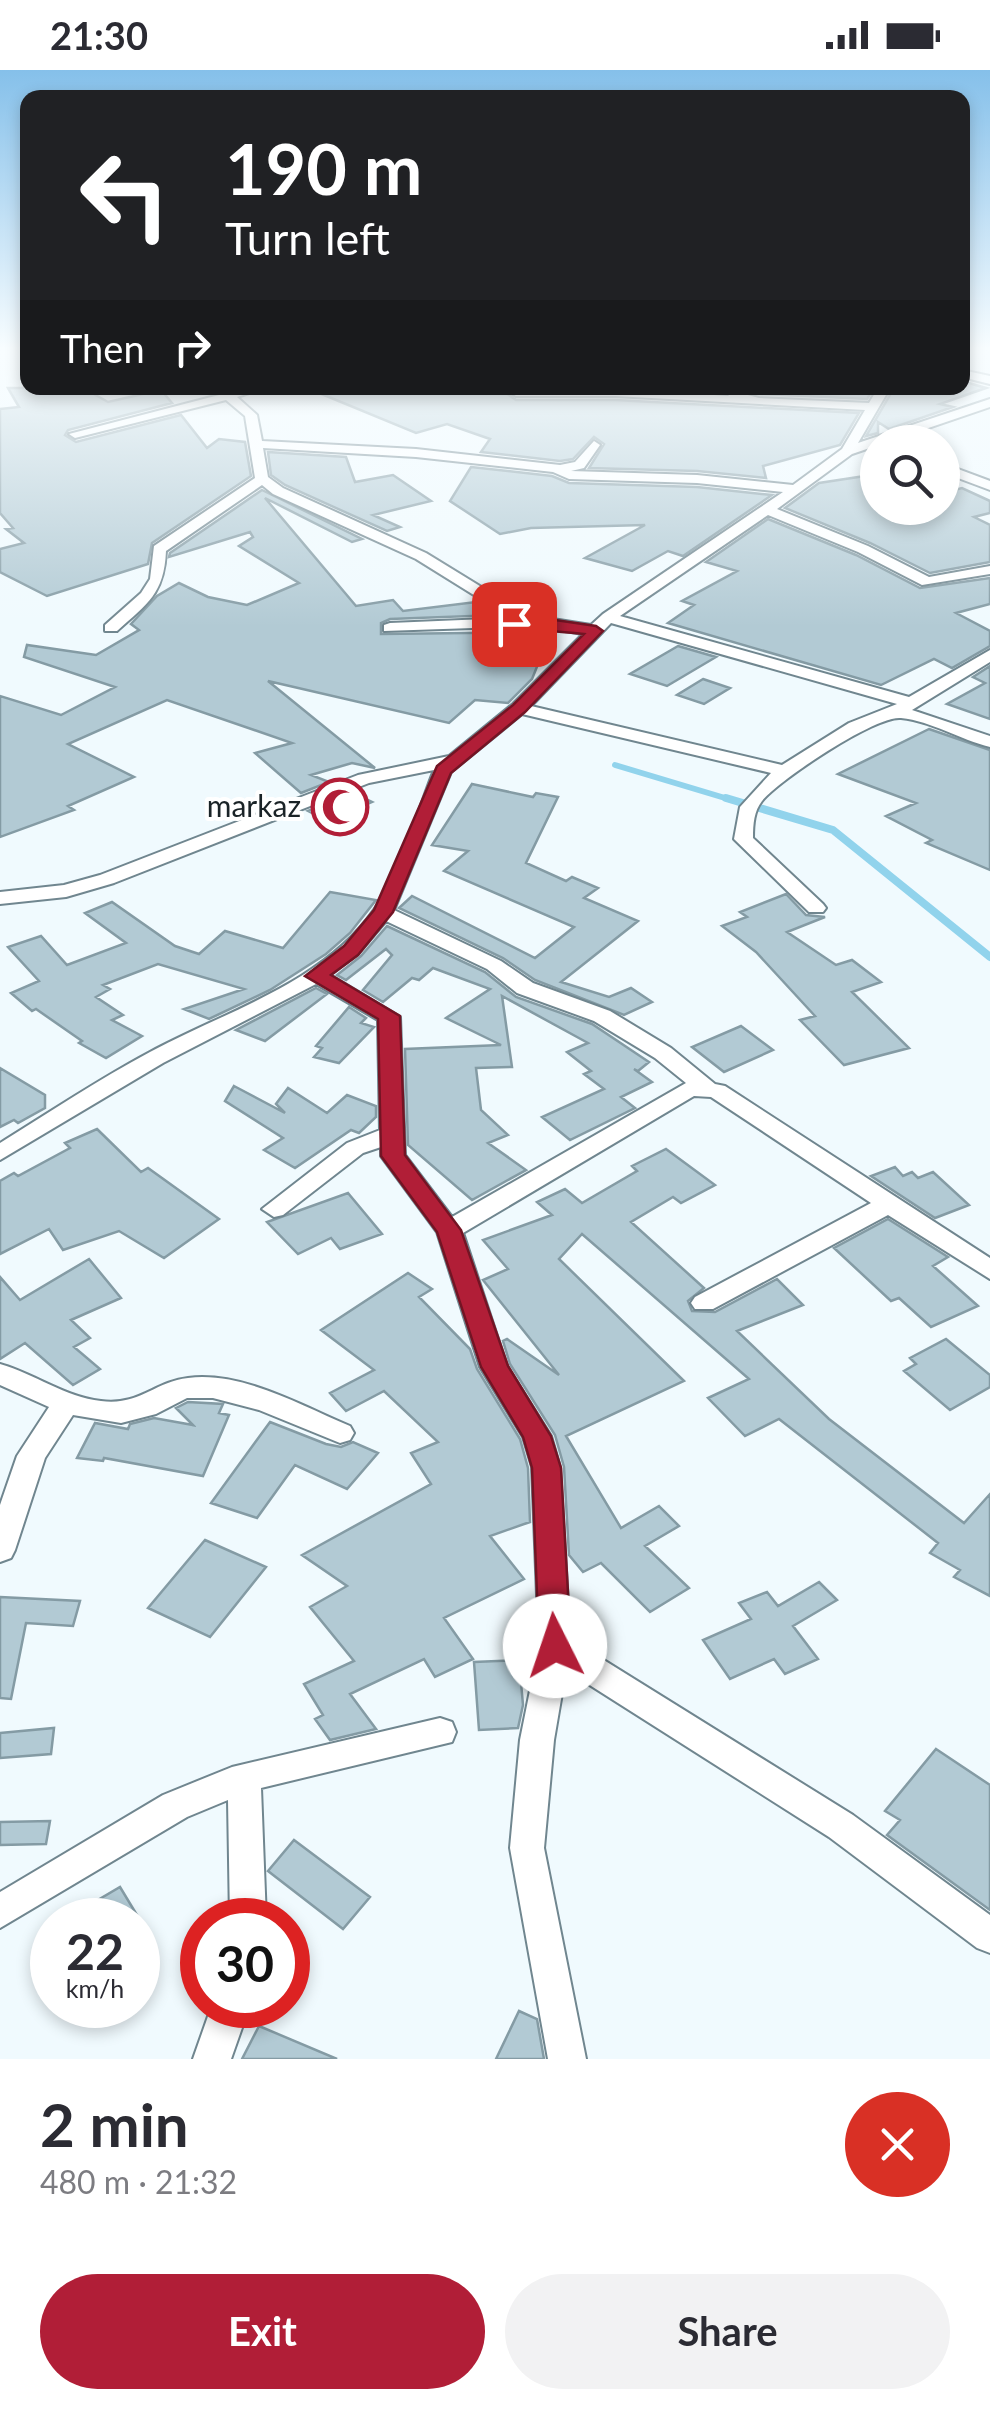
<!DOCTYPE html>
<meta charset="utf-8">
<style>
body{margin:0;font-family:Lato,sans-serif;background:#f2f2f3;color:#2b2b33;height:100vh;display:flex;flex-direction:column;font-size:38px;white-space:nowrap}
*{box-sizing:border-box;margin:0}
p{font-size:32px;color:#7c7c81}
.icon{flex:none;width:55px;height:55px;fill:none;stroke:currentColor;stroke-width:2;stroke-linecap:round;stroke-linejoin:round}
.map{position:relative;height:1989px;overflow:hidden}
.sheet{display:flex;flex-direction:column;background:#fff;flex:1}
.sheet>*{flex:none}
.top-card{position:absolute;left:20px;top:20px;width:950px;height:305px;border-radius:20px;box-shadow:0 5px 15px #0003;background:#202124;color:#fff;overflow:hidden}
.tools{position:absolute;left:860px;top:355px;display:grid;gap:20px}
.tools a{display:grid;place-items:center;width:100px;height:100px;border-radius:50%;background:#fff;box-shadow:0 5px 15px #0003;font-size:50px}
.speed{position:absolute;left:30px;top:1828px;display:flex;gap:20px;font-size:50px;font-weight:700;text-align:center}
.speed>*{display:grid;place-content:center;width:130px;height:130px;border-radius:50%;background:#fff;box-shadow:0 5px 15px #0003;line-height:1}
.speed small{font-size:25px;font-weight:400}
.speed .limit{border:15px solid #d22;background:#fff;color:#111}
.pin{position:absolute;display:grid;place-items:center;width:85px;height:85px;color:#fff;margin:-42px;border-radius:20px;box-shadow:0 5px 15px #0006}
.me{position:absolute;width:110px;margin:-55px;rotate:356deg;stroke-linejoin:round;filter:drop-shadow(0 0 8px #0008)}
.turn{display:flex;align-items:center;gap:35px;height:210px;padding:0 40px;font-size:45px}
.turn .icon{width:130px;height:130px;stroke-width:2.5}
.turn b{display:block;font-size:70px;line-height:85px}
.then{display:flex;align-items:center;height:95px;padding:0 40px;background:#0003;gap:20px;font-size:38px}
.round{display:grid;place-items:center;flex:none;width:105px;height:105px;border-radius:52px;background:#f2f2f3}
.summary{display:flex;align-items:center;justify-content:space-between;height:170px;padding:0 40px}
h1{font-size:60px;font-weight:700;line-height:75px}
.primary-button{display:flex;gap:20px;margin-top:auto;padding:20px 40px}
.primary-button a{flex:1;height:115px;border-radius:60px;background:#b11e37;color:#fff;font-size:40px;font-weight:700;line-height:115px;text-align:center}
.primary-button a+a{background:#f2f2f3;color:#2b2b33}
.status{display:flex;justify-content:space-between;align-items:center;height:70px;padding:0 50px;background:#fff;direction:ltr}
.status svg{height:28px;fill:currentColor}
.map>svg:first-child{display:block}
.lines{fill:none;stroke-linecap:round;stroke-linejoin:round}
.stream-far1{stroke:#91d3ec;stroke-width:6}
.stream{stroke:#91d3ec;stroke-width:8}
.building{fill:#b2cad4;stroke:#849ba4;stroke-width:2.5}
.minor-casing{stroke:#70868f;stroke-width:4}
.minor{fill:#fff;fill-rule:evenodd}
.route{fill:#b11e37;stroke:#731424;stroke-width:2.5}
.labels{text-anchor:middle;stroke-width:8;stroke-linejoin:round;paint-order:stroke}
.poi-label{font-size:30px;fill:#1a2327;stroke:#fff;text-anchor:end}
</style>
<div class="status"><b>21:30</b><svg viewBox="0 0 49 12"><path d="M0 12V9h3v3zM5 12V6h3v6zM10 12V3h3v9zM15 12V0h3v12zM26 1h20v11H26zM47 4h2v5h-2z"/></svg></div>
<div class="map">
<svg width="990" height="1989" viewBox="0 0 990 1989">
<rect width="100%" height="100%" fill="#f0fafe"/>
<g class="lines">
<path class="stream-far1" d="M615,695L735,731"/>
<path class="stream" d="M726,728L833,760L990,887"/>
</g>
<path class="building" d="M962,311L986,318L940,334L953,337L889,359L878,352V363L866,366L894,318H962Z
M8,318H83L108,332L161,320L172,333L68,360L65,365L76,372L181,345L207,378L219,369L245,372L251,406L152,473L148,494L47,526L0,502V479L24,473L6,459L13,458L0,443V339L19,337Z
M307,318H510L506,323L516,330H615L859,343L840,375L763,396L766,408L697,401L589,398L604,374L594,367L573,389L560,391L481,382L490,369L447,354L416,363Z
M734,318L763,321L768,318H874L867,329L760,324Z
M268,382L346,387L355,412L393,405L431,431L373,445L400,457L387,461L285,415L271,405Z
M471,397L552,406L569,413L697,417L772,425L683,486L668,481L632,501L585,488L645,455L531,458L500,464L450,431Z
M878,404V438H942V423L962,418L990,431V443L974,447L990,455V492L930,503L870,473L785,438L819,413Z
M262,420L362,469L352,472L265,428L356,536L393,530L403,541L476,532L499,545L390,549L381,553V564L551,562L532,609L508,633L475,630L449,653L268,611L375,698L352,693L311,705L329,712L301,723L255,683L292,673L167,630L68,674L134,707L68,736L74,740L0,767V626L61,645L115,617L24,587L27,575L96,585L139,560L131,554L157,526L179,513L208,527L247,535L299,513L239,476L253,467L250,462L169,487L170,483Z
M768,449L856,485L920,518L990,508V534L956,543L990,561V576L952,598L934,589L881,615L668,553L694,535L682,531L737,501L706,492Z
M678,576L716,587L667,616L630,604Z
M990,596V649L947,634L985,613L973,607Z
M703,609L730,618L704,634L677,625Z
M929,659L990,680V800L926,773L932,770L886,746L916,733L838,704Z
M472,714L533,727L536,723L558,727L526,793L566,811L572,807L598,818L584,828L638,851L561,912L609,927L631,918L652,932L624,945L535,910L503,888L399,838L412,826L535,888L574,857L444,801L468,781L432,775Z
M353,723L372,732L328,751L308,741Z
M330,822L376,830L350,863L326,884L270,920L209,949L184,939L244,919L158,894L103,915L110,919L96,927L123,945L112,950L142,966L106,988L79,973L82,971L36,939L32,941L11,923L39,911L8,877L41,866L67,895L126,873L85,843L112,832L175,876L199,884L225,861L283,878Z
M786,824L806,845L825,847L787,862L836,895L852,890L881,912L852,922L909,978L844,995L800,950L815,946L756,882L722,856L747,847L740,842Z
M387,856L485,902L516,927L592,954L649,992L638,1001L634,999L652,1012L621,1027L635,1038L570,1070L542,1047L604,1019L584,1004L591,1001L567,982L588,973L502,926L512,997L476,998L481,1040L508,1065L488,1073L526,1100L472,1130L408,1075L405,979L501,975L446,948L490,919L433,898L419,910L412,908L383,932L363,920L392,885L386,879L346,910L337,905L361,886Z
M316,918L327,924L265,971L236,960Z
M349,937L366,948L361,953L374,957L339,993L314,987L322,978L316,976Z
M741,956L773,980L724,1002L692,977Z
M0,998L45,1025V1038L18,1053L14,1050L0,1057Z
M234,1016L285,1043L276,1034L288,1018L327,1043L347,1025L376,1036V1047L359,1063L351,1060L295,1098L264,1080L283,1068L225,1031Z
M97,1059L141,1102L148,1098L219,1149L164,1188L119,1161L63,1180L49,1159L0,1184V1111L14,1103L18,1106L70,1078L65,1073Z
M666,1079L715,1115L681,1133L673,1127L631,1152L704,1218L688,1231L692,1241L715,1242L777,1209L803,1235L737,1261L829,1349L964,1453L990,1424V1526L954,1507L960,1500L930,1483L938,1473L779,1349L745,1366L708,1328L749,1309L582,1164L559,1189L684,1311L566,1366L621,1458L659,1436L679,1456L645,1476L689,1518L650,1542L601,1493L583,1502L569,1485L564,1397L555,1365L510,1294L503,1271L507,1269L559,1305L483,1210L508,1199L483,1170L552,1145L537,1132L565,1119L582,1133L637,1101L632,1096Z
M895,1097L903,1106L912,1102L918,1108L933,1102L969,1135L935,1148L871,1106Z
M348,1123L382,1164L340,1179L331,1168L298,1184L267,1152Z
M888,1149L948,1187L933,1196L978,1236L931,1257L899,1228L891,1231L834,1178Z
M89,1189L121,1228L71,1250L90,1268L74,1277L100,1299L73,1315L25,1273L0,1289V1207L20,1230Z
M408,1203L432,1219L419,1227L470,1279L477,1299L520,1369L528,1398L530,1452L490,1466L524,1509L444,1548L473,1589L435,1607L424,1589L350,1624L376,1659L330,1670L315,1649L323,1645L304,1614L354,1591L310,1537L347,1516L302,1485L431,1414L411,1383L438,1372L384,1321L346,1341L330,1323L374,1300L321,1260Z
M946,1269L990,1305V1317L950,1340L904,1301L916,1294L910,1288Z
M188,1332L223,1334L219,1343L229,1345L203,1406L104,1388L103,1391L77,1388L95,1353L128,1359L130,1354L154,1348L193,1355L176,1338Z
M270,1352L326,1374L341,1377L353,1372L378,1383L347,1419L295,1395L257,1448L211,1433Z
M205,1470L266,1497L210,1567L148,1538Z
M819,1512L837,1530L793,1556L818,1589L785,1604L774,1589L730,1609L703,1570L751,1549L739,1533L767,1522L778,1536Z
M0,1527L80,1531L73,1556L26,1553L11,1629L0,1628Z
M519,1590L523,1635L518,1658L479,1660L474,1592Z
M54,1658L51,1684L0,1688V1663Z
M936,1679L990,1715V1840L887,1765L900,1750L885,1741Z
M50,1751L46,1774L0,1775V1752Z
M294,1770L370,1827L343,1859L268,1801Z
M120,1817L140,1850H64Z
M519,1941L537,1949L544,1989H496Z
M259,1956L337,1989H242Z"/>
<g class="lines">
<g class="minor-casing">
<path id="minor" d="M962,300L990,306V314L962,307Z
M246,318H264L237,327L257,345L262,371L416,379L560,395L575,392L594,371L600,375L584,398L571,401L697,405L793,415L842,379L865,340L615,326H516L510,322L516,318H615L728,326L733,321L759,328L869,333L878,318H890L858,373L990,329V337L852,384L777,439L868,476L929,507L990,496V504L922,515L858,482L768,445L620,546L909,627L990,580V592L912,640L990,666V677C961,670 931,651 901,648C876,645 779,710 762,731C754,741 753,754 753,768L823,834L826,838L823,842H809L734,769L740,737L771,703L522,644L451,702L394,840L501,891L533,913L610,941L671,978L715,1014L725,1016L990,1188V1209L888,1145L713,1239H695L691,1233L695,1227L871,1133L711,1027L694,1026L463,1163L507,1296L551,1366L560,1397L570,1569L853,1745L990,1845V1883L977,1878L829,1767L566,1600L554,1670L544,1778L586,1989H548L510,1778L520,1670L539,1576L532,1397L523,1367L480,1297L437,1162L381,1086V1077L363,1083L283,1145L274,1147L262,1139L347,1073L380,1060L378,950L316,914L163,993L0,1090V1073C50,1042 99,1009 150,982C226,941 323,913 374,840C402,800 416,745 434,700L369,713L114,813L66,827L0,834V822L64,815L100,805L358,705L449,686L513,634L583,564L535,556L384,561V555L390,553L511,548L416,489L273,424L262,415L166,481C164,524 148,533 117,561H105V555L141,523L150,509L154,476L255,408L245,346L226,330L75,368L69,364ZM263,378L416,387L553,402L569,409L697,413L783,422L603,544L591,555L527,545L426,483L283,418L268,407ZM611,553L897,634L849,653L782,695L531,636ZM386,851L487,899L517,923L594,951L655,988L686,1013L452,1147L405,1085L400,947L330,905L358,884Z
M942,393L990,411V420L942,402Z
M0,1294C35,1304 65,1327 101,1331C139,1336 154,1312 188,1308C242,1301 302,1336 350,1356L354,1363L350,1370L340,1373L259,1340L213,1328H187L156,1344L121,1353L73,1345L45,1388L15,1480L11,1488L0,1492V1435L17,1386L49,1337L0,1315Z
M440,1648L452,1652L456,1662L452,1672L261,1718L266,1850H230L228,1730L187,1747L0,1858V1822L163,1725L232,1697Z
M212,1935H250L231,1989H193Z"/>
</g>
<use href="#minor" class="minor"/>
</g>
<linearGradient id="sky" x2="0" y2="1"><stop stop-color="#85c0ea"/><stop offset="0.5" stop-color="#f8fdff"/><stop offset="1" stop-color="#f8fdff" stop-opacity="0"/></linearGradient>
<rect width="990" height="557" fill="url(#sky)"/>
<path class="route" d="M535,547L596,556L603,561L525,642L451,703L393,842L358,885L331,905L400,946L405,1085L461,1160L508,1296L551,1366L561,1398L571,1576L567,1585L555,1589L544,1585L539,1576L532,1398L523,1367L481,1297L437,1162L381,1086L378,949L305,906L344,876L374,840L437,696L513,635L584,564C567,562 514,559 506,554Z"/>
<defs>
<g id="mosque-ring" transform="scale(2.875)"><circle r="9.5" fill="#fff" stroke="#b11e37" stroke-width="1.5"/><path d="M3.5-4.9A6 6 0 1 0 3.5 4.9A5 5 0 1 1 3.5-4.9Z" fill="#b11e37"/></g>
</defs>
<g fill-rule="evenodd">
<use href="#mosque-ring" x="340" y="737"/>
</g>
<g class="labels">
<g class="poi-label">
<text x="301" y="747">markaz</text>
</g>
</g>
</svg>
<div class="tools">
<a><svg class="icon" aria-label="search" viewBox="0 0 24 24"><circle cx="10" cy="10" r="6"/><path d="M15 15l6 6"/></svg></a>
</div>
<div class="speed"><div>22<small>km/h</small></div><div class="limit">30</div></div>
<div class="pin" style="left:514px;top:554px;background:#d93025"><svg class="icon" aria-label="arrive" viewBox="0 0 24 24"><path d="M6 21V4h12l-3 4 3 4H6"/></svg></div>
<svg class="me" style="left:555px;top:1576px" viewBox="-20 -20 40 40"><circle r="19" fill="#fff"/><path d="M0-13L10 11 0 6-10 11z" fill="#b11e37"/></svg>
<div class="top-card">
<div class="turn"><svg class="icon" aria-label="left" viewBox="0 0 24 24"><path d="M17 20v-9H6M10 6l-5 5 5 5"/></svg><div><b>190 m</b>Turn left</div></div>
<div class="then">Then<svg class="icon" aria-label="right" viewBox="0 0 24 24"><path d="M7 20v-9h11M14 6l5 5-5 5"/></svg></div>
</div>
</div>
<section class="sheet">
<div class="summary"><div><h1>2 min</h1><p>480 m · 21:32</p></div><a class="round" style="background:#d93025;color:#fff"><svg class="icon" aria-label="close" viewBox="0 0 24 24"><path d="M6 6l12 12M18 6L6 18"/></svg></a></div>
<div class="primary-button"><a>Exit</a><a>Share</a></div>
</section>
